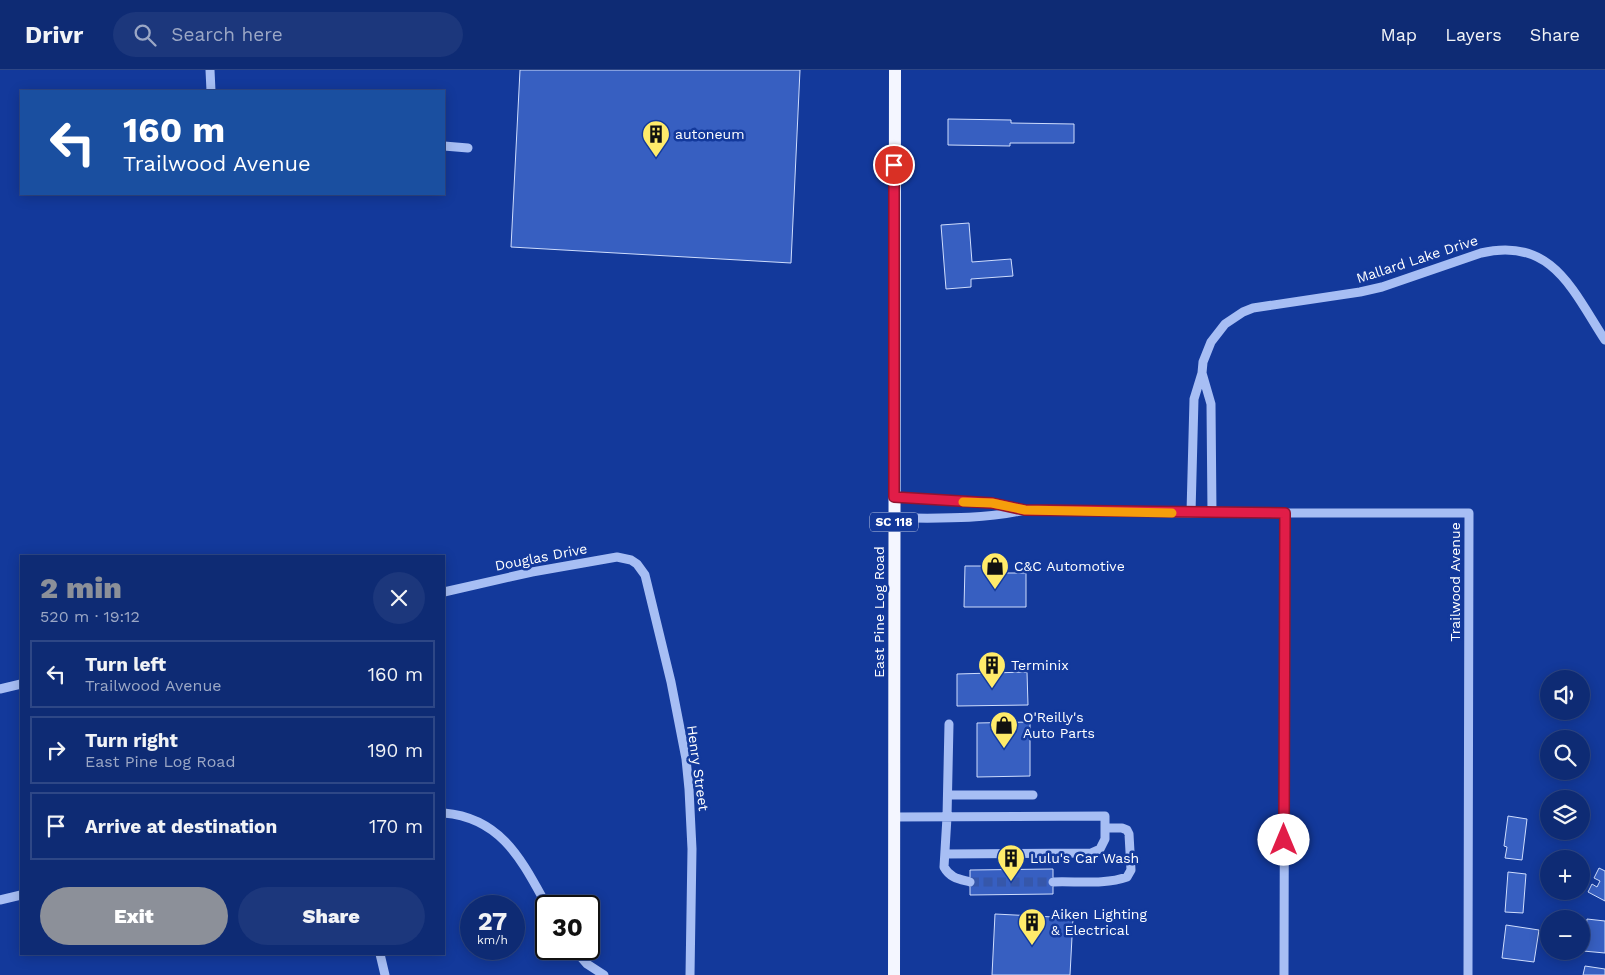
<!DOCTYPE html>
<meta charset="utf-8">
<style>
body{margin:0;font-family:"Work Sans",sans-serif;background:#1c377c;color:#f1f3f6;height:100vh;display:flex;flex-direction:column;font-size:19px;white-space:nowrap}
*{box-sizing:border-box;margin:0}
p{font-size:16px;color:#9ba7c5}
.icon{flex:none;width:28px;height:28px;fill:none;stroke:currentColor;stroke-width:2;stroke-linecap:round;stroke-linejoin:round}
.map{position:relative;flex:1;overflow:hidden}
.panel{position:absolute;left:20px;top:485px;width:425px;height:400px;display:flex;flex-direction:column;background:#0e2b74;border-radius:0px;box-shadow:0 2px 12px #0003,0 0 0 1px #2e4786}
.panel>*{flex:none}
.hud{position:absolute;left:20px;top:20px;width:425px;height:105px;border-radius:0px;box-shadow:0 2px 12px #0003,0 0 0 1px #2e4786;background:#1a4fa0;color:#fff;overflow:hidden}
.buttons{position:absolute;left:1540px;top:600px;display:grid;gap:10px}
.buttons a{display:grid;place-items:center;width:50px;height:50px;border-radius:50%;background:#0e2b74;box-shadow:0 2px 12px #0003,0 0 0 1px #2e4786;font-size:25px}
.speed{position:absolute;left:460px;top:825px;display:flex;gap:10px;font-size:25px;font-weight:700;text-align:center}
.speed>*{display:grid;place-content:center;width:65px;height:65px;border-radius:50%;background:#0e2b74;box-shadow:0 2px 12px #0003,0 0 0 1px #2e4786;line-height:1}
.speed small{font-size:12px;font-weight:400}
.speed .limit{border:2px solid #111;border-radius:8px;background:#fff;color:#111}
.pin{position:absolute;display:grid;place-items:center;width:42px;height:42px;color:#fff;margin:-21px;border:2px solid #fff;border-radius:50%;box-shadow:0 1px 5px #0007}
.me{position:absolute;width:55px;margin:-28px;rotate:0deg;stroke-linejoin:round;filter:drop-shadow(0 0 4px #0008)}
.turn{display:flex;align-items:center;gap:18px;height:105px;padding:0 20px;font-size:22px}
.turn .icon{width:65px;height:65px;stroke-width:2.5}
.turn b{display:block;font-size:35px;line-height:42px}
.round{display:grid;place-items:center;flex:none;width:52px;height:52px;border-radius:26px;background:#1c377c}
.headline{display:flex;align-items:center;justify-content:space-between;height:85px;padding:0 20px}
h1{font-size:30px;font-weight:800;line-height:38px;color:#8c9099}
.primary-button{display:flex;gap:10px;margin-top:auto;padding:10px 20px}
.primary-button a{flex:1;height:58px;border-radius:30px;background:#8c9099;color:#fff;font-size:20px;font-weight:800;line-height:58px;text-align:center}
.primary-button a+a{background:#1c377c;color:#f1f3f6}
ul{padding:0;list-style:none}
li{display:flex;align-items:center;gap:15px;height:68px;margin:0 10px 8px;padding:0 10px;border:2px solid #2e4786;border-radius:0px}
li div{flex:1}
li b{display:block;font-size:19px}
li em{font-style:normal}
header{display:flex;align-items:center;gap:30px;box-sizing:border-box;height:70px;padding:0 25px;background:#0e2b74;border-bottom:1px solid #2e4786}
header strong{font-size:24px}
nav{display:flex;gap:28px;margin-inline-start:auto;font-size:18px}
.search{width:350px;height:45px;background:#1c377c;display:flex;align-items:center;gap:12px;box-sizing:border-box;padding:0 18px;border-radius:28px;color:#9ba7c5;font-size:19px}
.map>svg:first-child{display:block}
.building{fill:#375fc1;stroke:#cfddfd}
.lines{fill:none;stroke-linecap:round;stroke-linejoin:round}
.minor-tunnel{stroke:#3657aa;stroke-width:9;stroke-dasharray:9 4.5;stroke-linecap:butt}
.minor{stroke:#a7bef4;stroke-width:9}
.major{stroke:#f4f6ff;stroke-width:12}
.route-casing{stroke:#92132f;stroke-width:12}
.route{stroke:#e11d48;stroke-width:9}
.slow{stroke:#f59e0b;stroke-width:9}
.labels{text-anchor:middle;stroke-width:5;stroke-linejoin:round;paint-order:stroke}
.shield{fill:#13399b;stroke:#b8c4e1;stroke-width:1}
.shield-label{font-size:12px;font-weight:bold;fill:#fff}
.poi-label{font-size:14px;fill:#fff;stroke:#13399b;text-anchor:start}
.street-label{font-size:14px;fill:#fff;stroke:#13399b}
</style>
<header>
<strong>Drivr</strong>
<div class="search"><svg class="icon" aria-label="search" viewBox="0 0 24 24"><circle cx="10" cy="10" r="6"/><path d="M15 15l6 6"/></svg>Search here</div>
<nav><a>Map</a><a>Layers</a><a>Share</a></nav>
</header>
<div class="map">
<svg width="1605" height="905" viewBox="0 0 1605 905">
<rect width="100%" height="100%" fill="#13399b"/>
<path class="building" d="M520,0H800L791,193L511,177Z
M948,49L1011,50V53L1074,54V73H1010V76L948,75Z
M969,153L972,192L1011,189L1013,206L971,209V217L946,219L941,155Z
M965,496H985V503H1026V537H964Z
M1027,602L1028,635L957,636V604Z
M1030,652V706L977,707V653Z
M1508,746L1527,749L1522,790L1505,788L1507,777L1504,776Z
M1599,798L1605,801V831L1588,822L1592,814L1597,817L1600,811L1594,808Z
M1053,799V824L970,825V800Z
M1508,802L1526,804L1523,843L1505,842Z
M995,844L1073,848L1070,905H992Z
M1587,849L1605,851V883L1583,881Z
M1506,855L1539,860L1534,892L1502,888Z
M1585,896L1605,899V905H1583Z"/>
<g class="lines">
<path class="minor-tunnel" d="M970,812H1053"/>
<path class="minor" d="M210,0L211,21
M444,76L468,78
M894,427L992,433L1022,440
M1191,443L1194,329L1202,303
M1212,443L1211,334L1202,303L1203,292L1211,272L1225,254L1243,242L1253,238L1360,222L1382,217L1481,183C1552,166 1573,221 1605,270
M894,448C938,448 982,450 1025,440L1191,443H1469L1468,905
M444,522L532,502L617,487L631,490L637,494L645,505L671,612L686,689L689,719L692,779L690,905
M0,619L21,614
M949,654L947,747L944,797C950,808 959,809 970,812
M948,725H1033
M444,743C502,748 522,791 547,836
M894,747L1105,746V769L1100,779L1091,783L946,784
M1053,812C1076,811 1105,815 1127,807L1131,800L1129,764L1127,760L1122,758H1105
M0,830L21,825
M574,879L587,894L604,905
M380,884L385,905
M1284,905L1285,443"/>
<path class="major" d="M894,905L895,0"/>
</g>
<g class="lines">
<g class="route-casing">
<path id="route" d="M894,95V427L992,433L1025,440L1285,443L1284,770"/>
</g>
<use href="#route" class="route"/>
<path class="slow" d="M963,432L992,433L1025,440L1172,443"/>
</g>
<defs>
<g id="building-pin" transform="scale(1.4375)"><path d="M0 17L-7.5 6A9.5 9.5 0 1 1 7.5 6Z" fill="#ffeb6a" stroke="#13399b"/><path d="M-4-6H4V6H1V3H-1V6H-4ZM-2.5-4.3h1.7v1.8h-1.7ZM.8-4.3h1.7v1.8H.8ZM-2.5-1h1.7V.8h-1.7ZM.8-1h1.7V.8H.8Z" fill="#111"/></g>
<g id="shop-pin" transform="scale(1.4375)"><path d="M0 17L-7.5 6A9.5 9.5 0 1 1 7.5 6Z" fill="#ffeb6a" stroke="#13399b"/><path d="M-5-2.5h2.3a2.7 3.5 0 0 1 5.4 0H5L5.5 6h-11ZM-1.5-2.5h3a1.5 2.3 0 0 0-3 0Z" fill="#111"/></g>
</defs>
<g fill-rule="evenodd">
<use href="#building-pin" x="656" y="64"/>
<use href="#shop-pin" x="995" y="496"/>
<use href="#building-pin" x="992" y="595"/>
<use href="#shop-pin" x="1004" y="655"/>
<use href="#building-pin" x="1011" y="788"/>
<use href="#building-pin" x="1032" y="852"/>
</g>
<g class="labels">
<rect class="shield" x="870" y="442.5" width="48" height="19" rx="4"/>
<g class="shield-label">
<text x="894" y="456">SC 118</text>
</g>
<g class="poi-label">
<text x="675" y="69">autoneum</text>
<text x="1014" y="501">C&amp;C Automotive</text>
<text x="1011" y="600">Terminix</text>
<text x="1023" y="652">O'Reilly's<tspan x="1023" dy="16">Auto Parts</tspan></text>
<text x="1030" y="793">Lulu's Car Wash</text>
<text x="1051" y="849">Aiken Lighting<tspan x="1051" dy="16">&amp; Electrical</tspan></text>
</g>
<g class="street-label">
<text transform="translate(1417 189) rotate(-18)" y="5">Mallard Lake Drive</text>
<text transform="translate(541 487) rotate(-11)" y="5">Douglas Drive</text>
<text transform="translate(1455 512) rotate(-90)" y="5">Trailwood Avenue</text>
<text transform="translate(879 542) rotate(-90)" y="5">East Pine Log Road</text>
<text transform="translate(698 698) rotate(82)" y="5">Henry Street</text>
</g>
</g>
</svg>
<div class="buttons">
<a><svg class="icon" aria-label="sound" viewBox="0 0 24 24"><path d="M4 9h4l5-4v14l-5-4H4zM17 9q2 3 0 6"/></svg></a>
<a><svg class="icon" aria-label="search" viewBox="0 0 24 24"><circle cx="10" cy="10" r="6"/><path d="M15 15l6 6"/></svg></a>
<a><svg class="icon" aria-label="layers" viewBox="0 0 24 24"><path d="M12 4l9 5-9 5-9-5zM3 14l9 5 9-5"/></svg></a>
<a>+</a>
<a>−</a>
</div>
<div class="speed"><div>27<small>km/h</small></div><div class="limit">30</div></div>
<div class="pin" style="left:894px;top:95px;background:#d93025"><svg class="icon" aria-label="arrive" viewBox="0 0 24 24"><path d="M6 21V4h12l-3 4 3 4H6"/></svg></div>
<svg class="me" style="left:1284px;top:770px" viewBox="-20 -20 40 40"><circle r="19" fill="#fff"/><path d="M0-13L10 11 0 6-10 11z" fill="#e11d48"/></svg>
<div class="hud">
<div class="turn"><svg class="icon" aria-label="left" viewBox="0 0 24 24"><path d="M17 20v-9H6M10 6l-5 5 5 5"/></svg><div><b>160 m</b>Trailwood Avenue</div></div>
</div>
<section class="panel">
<div class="headline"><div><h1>2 min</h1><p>520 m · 19:12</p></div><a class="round"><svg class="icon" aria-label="close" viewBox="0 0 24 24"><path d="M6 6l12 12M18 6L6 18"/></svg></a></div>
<ul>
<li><svg class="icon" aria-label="left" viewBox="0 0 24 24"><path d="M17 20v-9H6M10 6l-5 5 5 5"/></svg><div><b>Turn left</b><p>Trailwood Avenue</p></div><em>160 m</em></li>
<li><svg class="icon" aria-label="right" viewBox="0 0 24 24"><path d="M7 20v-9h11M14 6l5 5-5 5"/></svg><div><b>Turn right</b><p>East Pine Log Road</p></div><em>190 m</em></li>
<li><svg class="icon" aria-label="arrive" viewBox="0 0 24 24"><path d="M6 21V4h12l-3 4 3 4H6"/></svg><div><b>Arrive at destination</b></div><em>170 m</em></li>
</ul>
<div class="primary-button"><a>Exit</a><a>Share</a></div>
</section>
</div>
